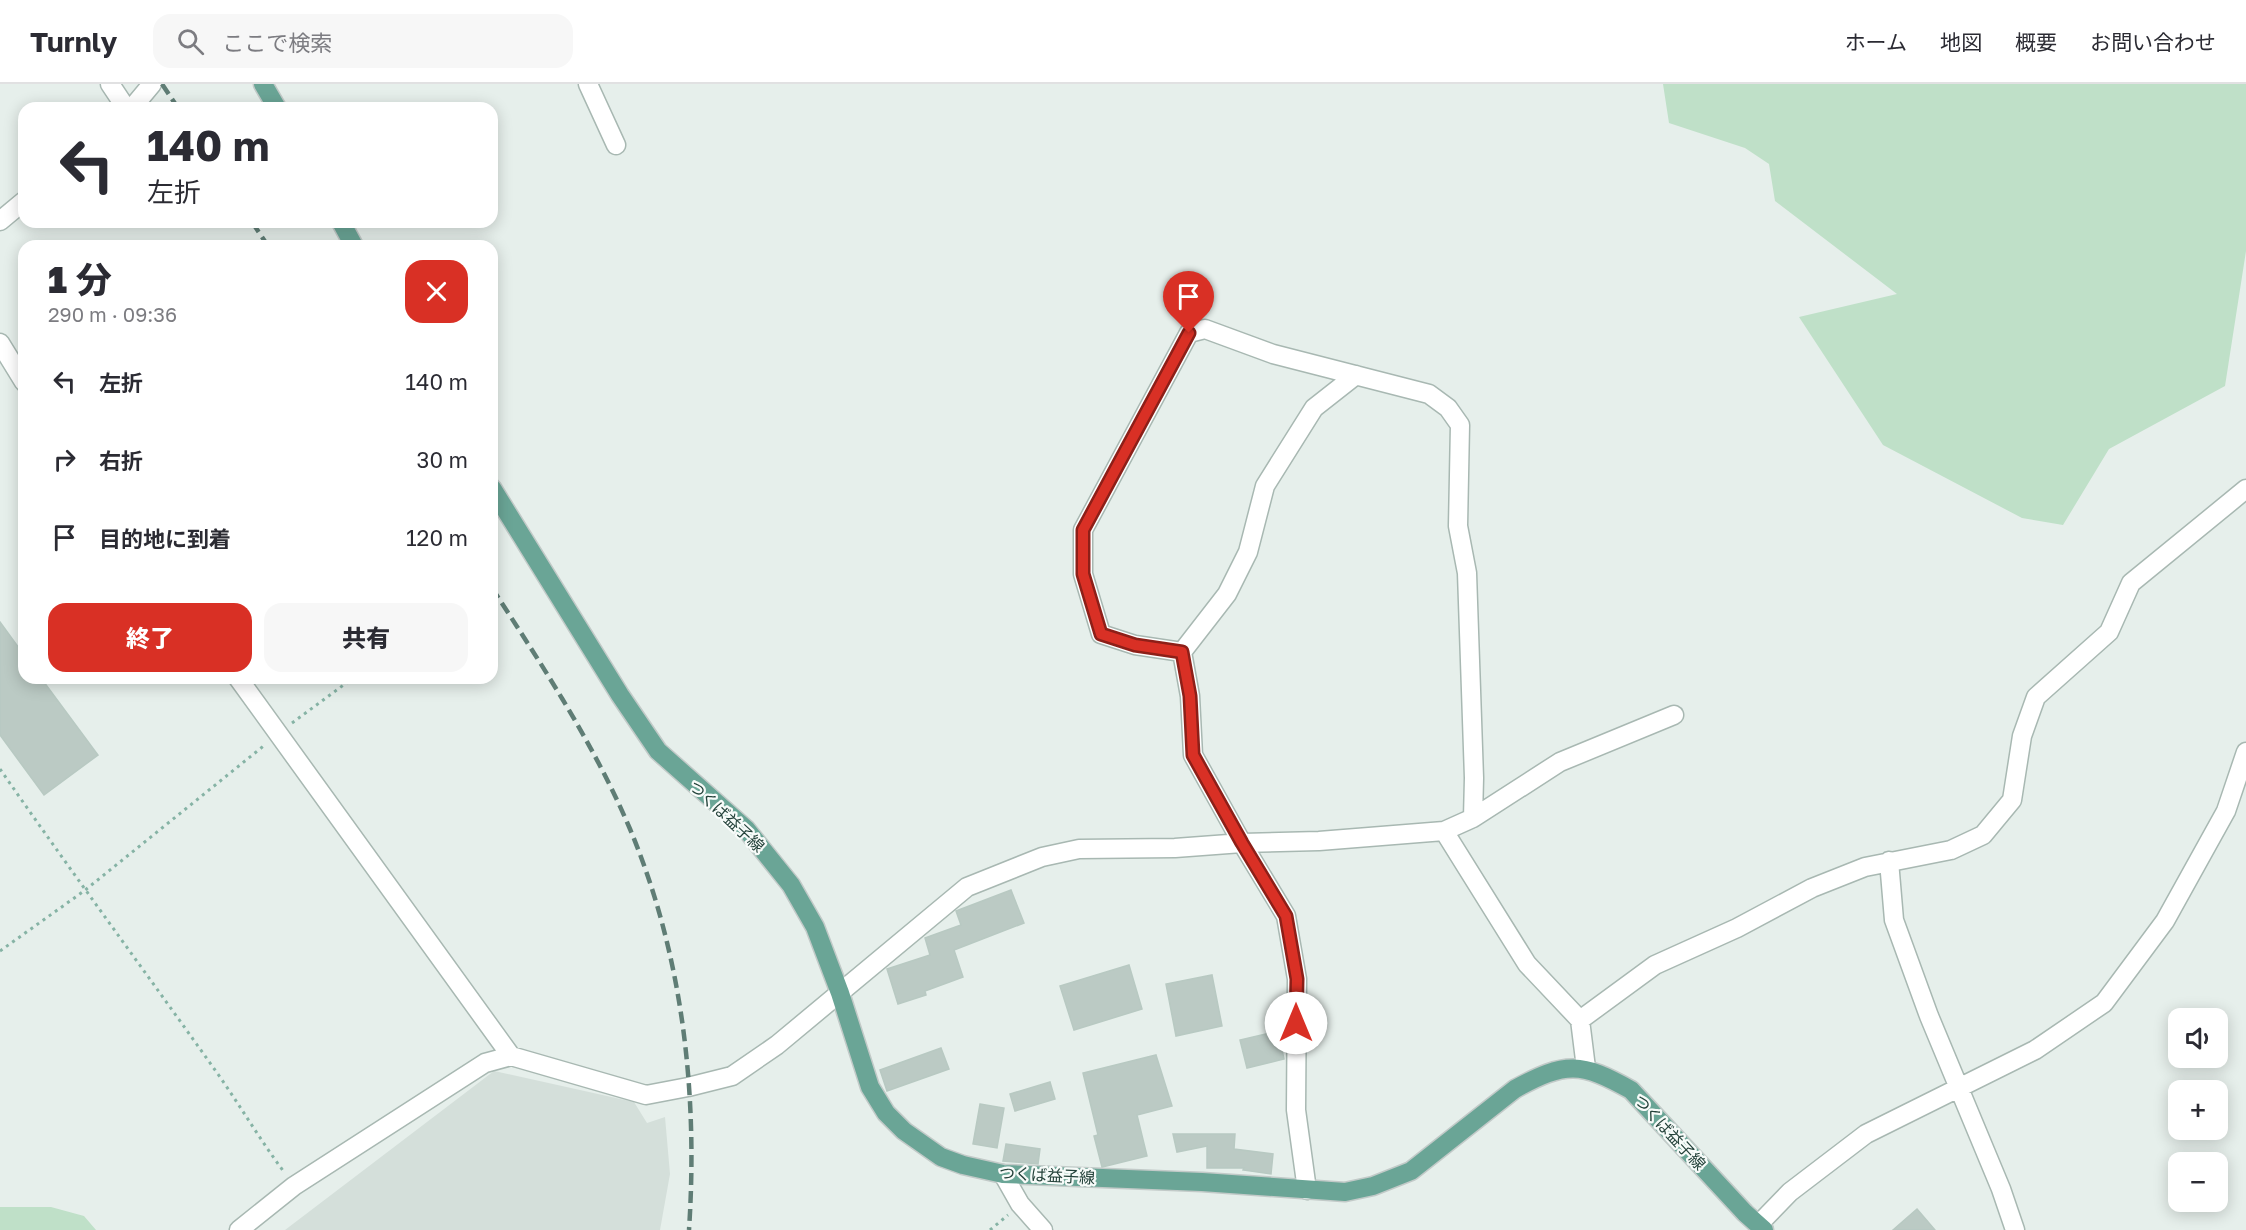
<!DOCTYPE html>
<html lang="ja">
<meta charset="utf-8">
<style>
body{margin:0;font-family:"Golos Text","Noto Sans JP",sans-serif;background:#f7f7f7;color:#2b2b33;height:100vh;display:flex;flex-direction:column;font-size:22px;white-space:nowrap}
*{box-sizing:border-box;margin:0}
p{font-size:20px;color:#7c7c81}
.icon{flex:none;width:33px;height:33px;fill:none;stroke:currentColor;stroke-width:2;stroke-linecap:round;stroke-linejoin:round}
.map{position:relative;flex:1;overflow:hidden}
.sheet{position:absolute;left:18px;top:156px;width:480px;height:444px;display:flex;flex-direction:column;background:#fff;border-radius:18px;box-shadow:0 3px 15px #0003}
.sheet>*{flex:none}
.guide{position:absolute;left:18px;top:18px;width:480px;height:126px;border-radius:18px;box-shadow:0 3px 15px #0003;background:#fff;color:#2b2b33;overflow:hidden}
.controls{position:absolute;left:2168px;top:924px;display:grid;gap:12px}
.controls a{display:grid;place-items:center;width:60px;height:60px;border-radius:12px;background:#fff;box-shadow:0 3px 15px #0003;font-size:30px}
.pin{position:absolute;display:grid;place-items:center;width:51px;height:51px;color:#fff;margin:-62px -26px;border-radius:50% 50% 50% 0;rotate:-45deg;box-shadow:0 0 6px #0007}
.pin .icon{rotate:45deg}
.me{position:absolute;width:66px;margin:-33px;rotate:0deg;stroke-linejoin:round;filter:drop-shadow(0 0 4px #0008)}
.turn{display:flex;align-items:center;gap:21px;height:126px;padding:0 30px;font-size:27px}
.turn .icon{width:78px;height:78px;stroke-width:2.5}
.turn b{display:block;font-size:42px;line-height:51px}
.round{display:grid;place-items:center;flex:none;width:63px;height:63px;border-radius:18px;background:#f7f7f7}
.headline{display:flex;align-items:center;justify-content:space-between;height:102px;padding:0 30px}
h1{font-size:36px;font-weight:800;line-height:45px}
.cta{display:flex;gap:12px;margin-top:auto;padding:12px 30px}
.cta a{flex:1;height:69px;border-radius:18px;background:#d93025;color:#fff;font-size:24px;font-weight:800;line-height:69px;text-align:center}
.cta a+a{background:#f7f7f7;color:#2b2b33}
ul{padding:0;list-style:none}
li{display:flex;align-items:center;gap:18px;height:78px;padding:0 30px}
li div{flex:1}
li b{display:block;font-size:22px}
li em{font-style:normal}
header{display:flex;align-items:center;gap:36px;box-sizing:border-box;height:84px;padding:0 30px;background:#fff;border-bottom:2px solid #e1e1e2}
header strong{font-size:28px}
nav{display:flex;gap:33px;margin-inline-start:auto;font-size:21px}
.search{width:420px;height:54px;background:#f7f7f7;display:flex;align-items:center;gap:15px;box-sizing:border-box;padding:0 21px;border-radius:18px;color:#7c7c81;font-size:22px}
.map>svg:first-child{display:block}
.built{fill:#d4dfda}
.green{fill:#bfe0c8}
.building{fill:#bbcac4;stroke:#b8c9c2;stroke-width:1.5}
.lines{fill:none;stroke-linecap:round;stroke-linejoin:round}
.minor-casing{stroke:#a8b8b2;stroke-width:21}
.tertiary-casing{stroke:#a8b8b2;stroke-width:21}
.primary-casing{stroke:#c2cac8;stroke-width:21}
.path{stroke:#86b3a5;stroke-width:3;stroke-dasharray:3 4.5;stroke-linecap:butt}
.minor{stroke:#fff;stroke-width:18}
.tertiary{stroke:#fff;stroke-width:18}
.primary{stroke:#6aa596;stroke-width:18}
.rail{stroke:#5f7d75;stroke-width:4.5;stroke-dasharray:12 6;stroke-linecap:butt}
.route-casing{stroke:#8d1f18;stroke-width:15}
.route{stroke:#d93025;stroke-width:10}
.labels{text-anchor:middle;stroke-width:4.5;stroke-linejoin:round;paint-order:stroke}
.street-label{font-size:16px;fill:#24423a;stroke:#f7fbf9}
</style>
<header>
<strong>Turnly</strong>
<div class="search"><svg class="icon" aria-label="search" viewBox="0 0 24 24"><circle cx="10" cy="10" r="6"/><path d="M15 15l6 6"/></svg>ここで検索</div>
<nav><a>ホーム</a><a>地図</a><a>概要</a><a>お問い合わせ</a></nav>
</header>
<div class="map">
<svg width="2246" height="1146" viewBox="0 0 2246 1146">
<rect width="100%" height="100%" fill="#e6efeb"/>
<path class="built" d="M494,987L634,1018L647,1039L665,1033L670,1090L660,1146H285Z"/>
<path class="green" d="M1663,0H2246V167L2225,302L2109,365L2063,441L2022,434L1883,361L1799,233L1897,210L1775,117L1769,80L1745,64L1669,39Z
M0,1123H51L84,1132L96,1146H0Z"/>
<path class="building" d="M0,538L24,571V594H41L98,671L44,711L0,651Z
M1011,806L1024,839L954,866L963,893L925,907L926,911L898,920L887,885L930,871L925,854L961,841L956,827Z
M1129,881L1142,925L1074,946L1060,902Z
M1212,891L1222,942L1176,952L1166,900Z
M1278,947L1284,975L1247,984L1240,956Z
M941,964L949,985L887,1007L880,986Z
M1156,971L1172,1022L1137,1031L1147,1072L1102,1083L1094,1052L1098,1051L1083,989Z
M1050,998L1055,1015L1015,1027L1010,1010Z
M980,1020L1004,1024L997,1064L973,1060Z
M1173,1050H1235L1234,1065L1273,1070L1271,1090L1243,1086L1244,1084H1207V1062L1177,1068Z
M1006,1060L1040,1065L1038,1080L1003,1077Z
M1917,1125L1935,1146H1893Z"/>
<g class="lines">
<g class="minor-casing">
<path id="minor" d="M110,0L126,24
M588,0L616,61
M0,259L24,298
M1182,568L1135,561L1101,550L1083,490V446L1189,249L1205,245L1273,270L1429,310L1448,324L1460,341L1458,442L1467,489L1474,694L1473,734
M238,594L511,972L646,1011L688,1003L732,992L777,961L967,803L1042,773L1079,765L1175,764L1242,759L1319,757L1444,747L1473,734L1560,678L1674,631
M1444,747L1527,880L1580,936L1586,984
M1889,777L1894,836L1929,932L2001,1105L2015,1146
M1580,936L1655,881L1737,844L1812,804L1865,783L1951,766L1983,751L2012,716L2022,652L2036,613L2109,548L2131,499L2246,405
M1307,1106L1296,1026L1297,895L1286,832L1242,759L1193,671L1190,612L1182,568L1227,510L1248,468L1265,402L1314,324L1356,291
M1758,1141L1790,1108L1866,1050L2035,966L2104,919L2165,837L2226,727L2246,668
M239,1146L294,1102L485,979L511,972"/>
</g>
<g class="tertiary-casing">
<path id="tertiary" d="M132,24L152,0
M0,137L24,117
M1003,1090L1020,1120L1043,1146"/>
</g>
<g class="primary-casing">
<path id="primary" d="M263,0L277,24
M341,138L354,162
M492,404L620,611L658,667L746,745L791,801L815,843L840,909L870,1003L886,1029L904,1047L941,1073L963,1081L1003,1090L1202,1098L1345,1108L1373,1102L1411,1087L1515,1005C1566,977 1581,978 1631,1006L1745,1129L1764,1146"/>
</g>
<path class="path" d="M292,639L353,594
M0,685C72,789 147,890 220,993C242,1025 261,1057 284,1088
M0,867L84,807L266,660
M990,1146L1008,1131"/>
<use href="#minor" class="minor"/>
<use href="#tertiary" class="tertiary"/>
<use href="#primary" class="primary"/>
<path class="rail" d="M162,0L178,24
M252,138L268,162
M492,504C542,581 594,660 630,745C683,872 698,1009 689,1146"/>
</g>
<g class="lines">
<g class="route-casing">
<path id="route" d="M1189,249L1083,446V490L1101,550L1135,561L1182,568L1190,612L1193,671L1242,759L1286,832L1297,895L1296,939"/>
</g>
<use href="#route" class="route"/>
</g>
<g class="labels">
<g class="street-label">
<text transform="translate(727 732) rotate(43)" y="6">つくば益子線</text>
<text transform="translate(1670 1048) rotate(47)" y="6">つくば益子線</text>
<text transform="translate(1047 1091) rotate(3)" y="6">つくば益子線</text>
</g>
</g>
</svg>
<div class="controls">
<a><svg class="icon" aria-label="sound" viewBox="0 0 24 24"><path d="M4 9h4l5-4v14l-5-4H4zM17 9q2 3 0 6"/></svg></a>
<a>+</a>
<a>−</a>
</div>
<div class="pin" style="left:1189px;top:249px;background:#d93025"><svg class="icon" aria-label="arrive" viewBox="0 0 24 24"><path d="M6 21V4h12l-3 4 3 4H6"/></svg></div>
<svg class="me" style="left:1296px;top:939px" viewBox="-20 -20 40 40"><circle r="19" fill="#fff"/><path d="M0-13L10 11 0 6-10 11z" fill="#d93025"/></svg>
<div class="guide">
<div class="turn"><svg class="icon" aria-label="left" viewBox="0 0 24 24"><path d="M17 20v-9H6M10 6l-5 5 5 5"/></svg><div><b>140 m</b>左折</div></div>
</div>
<section class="sheet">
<div class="headline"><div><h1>1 分</h1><p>290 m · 09:36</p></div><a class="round" style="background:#d93025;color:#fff"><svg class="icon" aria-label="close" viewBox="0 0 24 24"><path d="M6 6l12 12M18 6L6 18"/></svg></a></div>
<ul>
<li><svg class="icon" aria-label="left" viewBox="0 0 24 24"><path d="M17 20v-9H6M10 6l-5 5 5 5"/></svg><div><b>左折</b></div><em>140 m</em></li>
<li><svg class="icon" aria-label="right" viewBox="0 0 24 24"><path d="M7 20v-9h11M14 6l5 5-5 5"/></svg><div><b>右折</b></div><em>30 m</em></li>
<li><svg class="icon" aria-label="arrive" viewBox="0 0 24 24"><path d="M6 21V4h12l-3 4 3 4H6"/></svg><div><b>目的地に到着</b></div><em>120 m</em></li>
</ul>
<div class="cta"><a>終了</a><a>共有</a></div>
</section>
</div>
